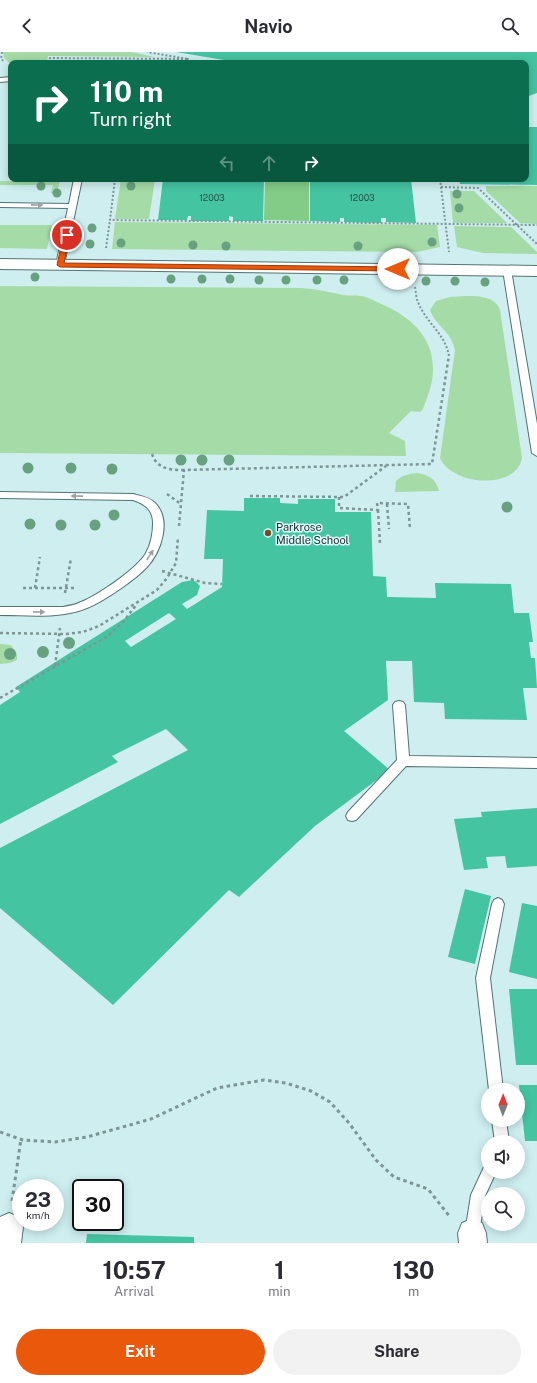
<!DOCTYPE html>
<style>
body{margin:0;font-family:"Public Sans",sans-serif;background:#f2f2f3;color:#2b2b33;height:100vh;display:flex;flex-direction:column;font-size:15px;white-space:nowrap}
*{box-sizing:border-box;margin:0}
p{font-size:13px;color:#7c7c81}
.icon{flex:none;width:22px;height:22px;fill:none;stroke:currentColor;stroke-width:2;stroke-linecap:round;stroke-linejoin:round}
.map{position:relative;height:1191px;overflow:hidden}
.details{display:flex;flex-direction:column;background:#fff;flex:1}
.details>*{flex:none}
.banner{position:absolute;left:8px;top:8px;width:521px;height:122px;border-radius:8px;box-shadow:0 2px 10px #0003;background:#0b6e4f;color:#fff;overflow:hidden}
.needle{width:26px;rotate:1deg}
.tools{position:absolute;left:481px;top:1031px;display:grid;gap:8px}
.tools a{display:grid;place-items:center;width:44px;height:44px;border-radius:50%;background:#fff;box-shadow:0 2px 10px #0003;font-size:20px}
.speed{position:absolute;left:12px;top:1127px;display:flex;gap:8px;font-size:20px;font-weight:700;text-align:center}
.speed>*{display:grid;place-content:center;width:52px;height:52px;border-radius:50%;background:#fff;box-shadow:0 2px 10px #0003;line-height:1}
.speed small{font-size:10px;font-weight:400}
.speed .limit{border:2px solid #111;border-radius:6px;background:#fff;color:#111}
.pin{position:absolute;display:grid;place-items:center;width:34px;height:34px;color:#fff;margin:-17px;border:2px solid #fff;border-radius:50%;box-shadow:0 1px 4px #0007}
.me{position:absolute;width:44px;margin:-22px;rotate:270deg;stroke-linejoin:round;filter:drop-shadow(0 0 3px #0008)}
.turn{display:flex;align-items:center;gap:14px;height:84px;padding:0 16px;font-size:18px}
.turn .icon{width:52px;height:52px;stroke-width:2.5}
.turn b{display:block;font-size:28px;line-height:34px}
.lanes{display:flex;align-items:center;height:38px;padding:0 16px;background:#0003;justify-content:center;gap:20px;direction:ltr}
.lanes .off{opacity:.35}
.eta{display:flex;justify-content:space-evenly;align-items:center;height:68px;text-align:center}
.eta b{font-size:24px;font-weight:700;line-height:28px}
.button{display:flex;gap:8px;margin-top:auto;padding:8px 16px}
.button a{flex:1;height:46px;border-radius:24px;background:#ea580c;color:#fff;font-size:16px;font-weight:700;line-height:46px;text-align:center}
.button a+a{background:#f2f2f3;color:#2b2b33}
header{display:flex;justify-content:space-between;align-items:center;height:52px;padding:0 16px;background:#fff;font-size:18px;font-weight:700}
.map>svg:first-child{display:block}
.green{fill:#a5dba7}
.forest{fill:#82cc87}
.building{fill:#45c4a2;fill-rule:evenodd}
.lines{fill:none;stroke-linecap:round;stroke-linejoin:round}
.lane-casing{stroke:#557273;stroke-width:2}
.street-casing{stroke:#557273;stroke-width:2}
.path-far2{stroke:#7e9595;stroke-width:2;stroke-dasharray:2 2;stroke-linecap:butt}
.path-far1{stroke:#7e9595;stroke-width:2.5;stroke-dasharray:3 3;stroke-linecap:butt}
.path{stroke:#7e9595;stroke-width:3;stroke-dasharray:3.5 3.5;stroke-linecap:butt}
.lane{fill:#fff;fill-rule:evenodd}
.street{fill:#fff;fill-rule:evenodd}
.tree{fill:#68a17f}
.oneway{fill:#9ca1a1}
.route{fill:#ea580c;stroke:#983908}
.poi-dot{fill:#724f28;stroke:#dbfbfc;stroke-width:1.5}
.labels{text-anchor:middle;stroke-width:3;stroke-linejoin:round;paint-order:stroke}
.number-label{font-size:9px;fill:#2b544b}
.poi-label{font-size:11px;fill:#222e2e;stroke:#dbfbfc;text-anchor:start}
</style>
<header><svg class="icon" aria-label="back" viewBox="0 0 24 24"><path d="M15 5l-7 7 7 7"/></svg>Navio<svg class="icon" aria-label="search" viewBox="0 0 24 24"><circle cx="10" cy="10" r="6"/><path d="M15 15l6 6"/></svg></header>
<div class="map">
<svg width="537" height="1191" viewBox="0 0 537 1191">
<rect width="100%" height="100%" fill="#ceeeef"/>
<path class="green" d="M3,0H132L154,5L48,4L47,11L11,12L4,6Z
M55,127H60L57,142L55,143L51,141L53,133H0V129L54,130Z
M121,127H155L149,167H115Z
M486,134H537V172L520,171L486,139Z
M450,139H474L507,171H453Z
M115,170L437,173L440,195L417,200L112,197Z
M0,173H52L47,197L0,196Z
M454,174L511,175L537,200V202L483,201L457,195Z
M0,234L301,236C316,237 329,240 343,243C349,244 355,243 361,244C368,245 375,249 381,252C410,264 434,285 433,319C433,332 427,345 423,357L420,360L411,359L389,381L405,389L406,404L0,401Z
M450,245C464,244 495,240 500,258L522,406C516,439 451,433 440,406L455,298C451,279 435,273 430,258L436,249Z
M417,421C429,423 436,427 439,439L395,440L396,429C403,423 408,422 417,421Z
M0,592L11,593L17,602V608L10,611L0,612Z"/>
<path class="forest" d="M265,127H309V169L264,168Z"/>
<path class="building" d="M176,0H537V41L526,45V11H229L230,9Z
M526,75H537V133L460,132L459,127H526Z
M163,127H264L263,169H233V165L229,164V169H191V164H188L187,168H158Z
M310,127H411L416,171L386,170V166H381V171L344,170V166H340V170L310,169Z
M244,446H280V451L298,452V447H335V460H371L373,524L386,525L387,545L436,546L435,531L511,532L514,561H529L533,590H529L531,606H535L537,636H523L527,668L445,667L444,651L414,650L412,609H386L388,648L344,679L390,718L315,774L239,845L229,838L113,953L0,856V796L188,698L166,677L112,704L118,710L0,772V653L20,640L16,635L182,530L193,528L196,530L200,534L197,543L182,552L187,557L222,535L223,507H204L207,458L244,459ZM169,561L176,567L131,595L125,589Z
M537,756V814L507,816L505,804L486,805L488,816L464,818L454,767L482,765L481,760Z
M465,837L491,844L475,912L448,905Z
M522,851L537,854V927L509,920Z
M509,937H537V1013H516Z
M519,1033H537V1089H525Z
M87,1182L194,1185V1191H86Z"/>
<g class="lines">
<g class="lane-casing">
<path id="lane" d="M11,25V29L0,30V26Z
M74,127H82L64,213L60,216L56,213L68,156L0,155V151L69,152Z
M507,215L511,218L537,372V404L532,401L503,218Z
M0,440L133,442C141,444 149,445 155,451C172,468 161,500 147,515C136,527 103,550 87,556C60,567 29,563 0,563V555H63C69,554 75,553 81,550C97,544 138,516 146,501C151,492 153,481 153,471C153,458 145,452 133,448L0,446Z
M399,649L403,650L405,653L409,704L537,706V716L406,714L356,768L352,769L348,768L346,764L348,760L397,708L393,653L395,650Z
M498,846L502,848L504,852L490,926L503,1038H489L476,926L492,852L494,848Z
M492,1068H506L509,1090H495Z
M488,1113V1120H496L485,1144L479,1181L477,1186L472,1188L467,1186L465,1181L471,1143L484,1115Z"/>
</g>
<g class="street-casing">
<path id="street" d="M0,207L537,214V224L0,217Z
M9,1161L19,1165L23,1175L21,1191H0V1165Z
M472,1167L482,1171L486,1181L487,1191H459L458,1181L462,1171Z"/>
</g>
<path class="path-far2" d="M2,0L1,7L5,10
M49,11L50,6L188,7L147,0
M78,11L79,7
M179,11L188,7V11
M115,127L110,168L537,173
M440,127L441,135L478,136L537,192
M441,135L449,200
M106,196L110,168
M415,235C416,240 416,246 418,250C426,271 445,281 449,304"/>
<path class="path-far1" d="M152,402C157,417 170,418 184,418
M167,442L181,452
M250,444L344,445L386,414
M339,445V456L378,458L377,451L408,452L410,477
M387,452L389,477
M378,458L380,492
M179,474L184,418L432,412L449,303
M162,519L205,531L222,532
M23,536H74
M35,536L40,505
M65,541L71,506
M0,581L66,582L83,580L99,574L157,538L167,526L176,511L178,485
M55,614L60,576
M0,646L108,584L123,570L137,552"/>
<path class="path" d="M0,1080L23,1088L55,1090L87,1085L151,1067L217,1036L264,1028L286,1031L311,1039L330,1050L349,1071L376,1108L394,1125L428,1137L450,1165
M12,1149L21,1087"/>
<use href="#lane" class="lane"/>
<use href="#street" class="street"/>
</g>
<g class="tree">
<circle cx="41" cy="134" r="4.5"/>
<circle cx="131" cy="134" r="4.5"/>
<circle cx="57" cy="141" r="4.5"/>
<circle cx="457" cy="142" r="4.5"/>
<circle cx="459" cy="156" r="4.5"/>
<circle cx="92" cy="176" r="4.5"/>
<circle cx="432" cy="190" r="4.5"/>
<circle cx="121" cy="191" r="4.5"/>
<circle cx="90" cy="192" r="4.5"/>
<circle cx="193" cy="193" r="4.5"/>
<circle cx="226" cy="194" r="4.5"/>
<circle cx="358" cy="194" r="4.5"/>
<circle cx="35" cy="225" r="4.5"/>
<circle cx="171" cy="227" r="4.5"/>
<circle cx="202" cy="227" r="4.5"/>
<circle cx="230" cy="227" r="4.5"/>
<circle cx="259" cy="228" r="4.5"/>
<circle cx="286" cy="228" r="4.5"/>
<circle cx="317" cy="228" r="4.5"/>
<circle cx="344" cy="228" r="4.5"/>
<circle cx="393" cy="229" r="4.5"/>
<circle cx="426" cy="229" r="4.5"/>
<circle cx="455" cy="229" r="4.5"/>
<circle cx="485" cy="230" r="4.5"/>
<circle cx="181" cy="408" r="5.5"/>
<circle cx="202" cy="408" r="5.5"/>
<circle cx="229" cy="408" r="5.5"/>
<circle cx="28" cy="416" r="5.5"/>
<circle cx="71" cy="416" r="5.5"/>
<circle cx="112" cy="417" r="5.5"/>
<circle cx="507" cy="455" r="5.5"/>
<circle cx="114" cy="463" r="5.5"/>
<circle cx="30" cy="472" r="5.5"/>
<circle cx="61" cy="473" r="5.5"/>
<circle cx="95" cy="473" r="5.5"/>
<circle cx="69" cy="591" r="6"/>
<circle cx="43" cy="600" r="6"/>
<circle cx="10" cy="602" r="6"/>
</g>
<defs><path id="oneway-solid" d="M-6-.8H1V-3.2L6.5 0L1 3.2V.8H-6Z"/></defs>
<g class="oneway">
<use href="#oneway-solid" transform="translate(37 153) rotate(1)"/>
<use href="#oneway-solid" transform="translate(77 444) rotate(-179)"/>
<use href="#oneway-solid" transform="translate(150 503) rotate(-57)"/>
<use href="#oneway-solid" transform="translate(39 560) rotate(1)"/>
</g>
<path class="route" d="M64,181L70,183L64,211L398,215L402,217L398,219L60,215L57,213Z"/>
<circle class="poi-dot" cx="268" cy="481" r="4"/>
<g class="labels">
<g class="number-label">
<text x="212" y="149">12003</text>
<text x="362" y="149">12003</text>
</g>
<g class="poi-label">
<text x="276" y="479">Parkrose<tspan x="276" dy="13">Middle School</tspan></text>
</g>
</g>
</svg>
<div class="tools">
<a><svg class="needle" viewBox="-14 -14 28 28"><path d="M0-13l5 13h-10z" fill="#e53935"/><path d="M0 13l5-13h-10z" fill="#7c7c81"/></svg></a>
<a><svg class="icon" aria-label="sound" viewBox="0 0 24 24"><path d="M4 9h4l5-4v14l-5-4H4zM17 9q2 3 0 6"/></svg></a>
<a><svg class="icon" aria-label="search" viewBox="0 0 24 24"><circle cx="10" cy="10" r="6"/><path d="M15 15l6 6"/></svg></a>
</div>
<div class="speed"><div>23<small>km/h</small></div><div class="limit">30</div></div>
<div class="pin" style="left:67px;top:183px;background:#d93025"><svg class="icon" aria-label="arrive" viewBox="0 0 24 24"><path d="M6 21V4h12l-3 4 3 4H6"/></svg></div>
<svg class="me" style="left:398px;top:217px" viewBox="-20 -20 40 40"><circle r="19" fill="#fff"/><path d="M0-13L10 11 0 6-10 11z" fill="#ea580c"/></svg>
<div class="banner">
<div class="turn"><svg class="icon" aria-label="right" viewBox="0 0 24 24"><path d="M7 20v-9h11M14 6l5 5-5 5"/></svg><div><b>110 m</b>Turn right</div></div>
<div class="lanes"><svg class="icon off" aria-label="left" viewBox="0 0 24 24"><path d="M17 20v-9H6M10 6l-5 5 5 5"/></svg><svg class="icon off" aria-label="ahead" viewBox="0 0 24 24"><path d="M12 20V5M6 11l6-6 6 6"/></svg><svg class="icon" aria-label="right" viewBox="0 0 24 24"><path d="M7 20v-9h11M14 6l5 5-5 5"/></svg></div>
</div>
</div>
<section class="details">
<div class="eta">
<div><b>10:57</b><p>Arrival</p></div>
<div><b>1</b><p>min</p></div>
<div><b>130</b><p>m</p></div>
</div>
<div class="button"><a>Exit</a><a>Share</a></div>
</section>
